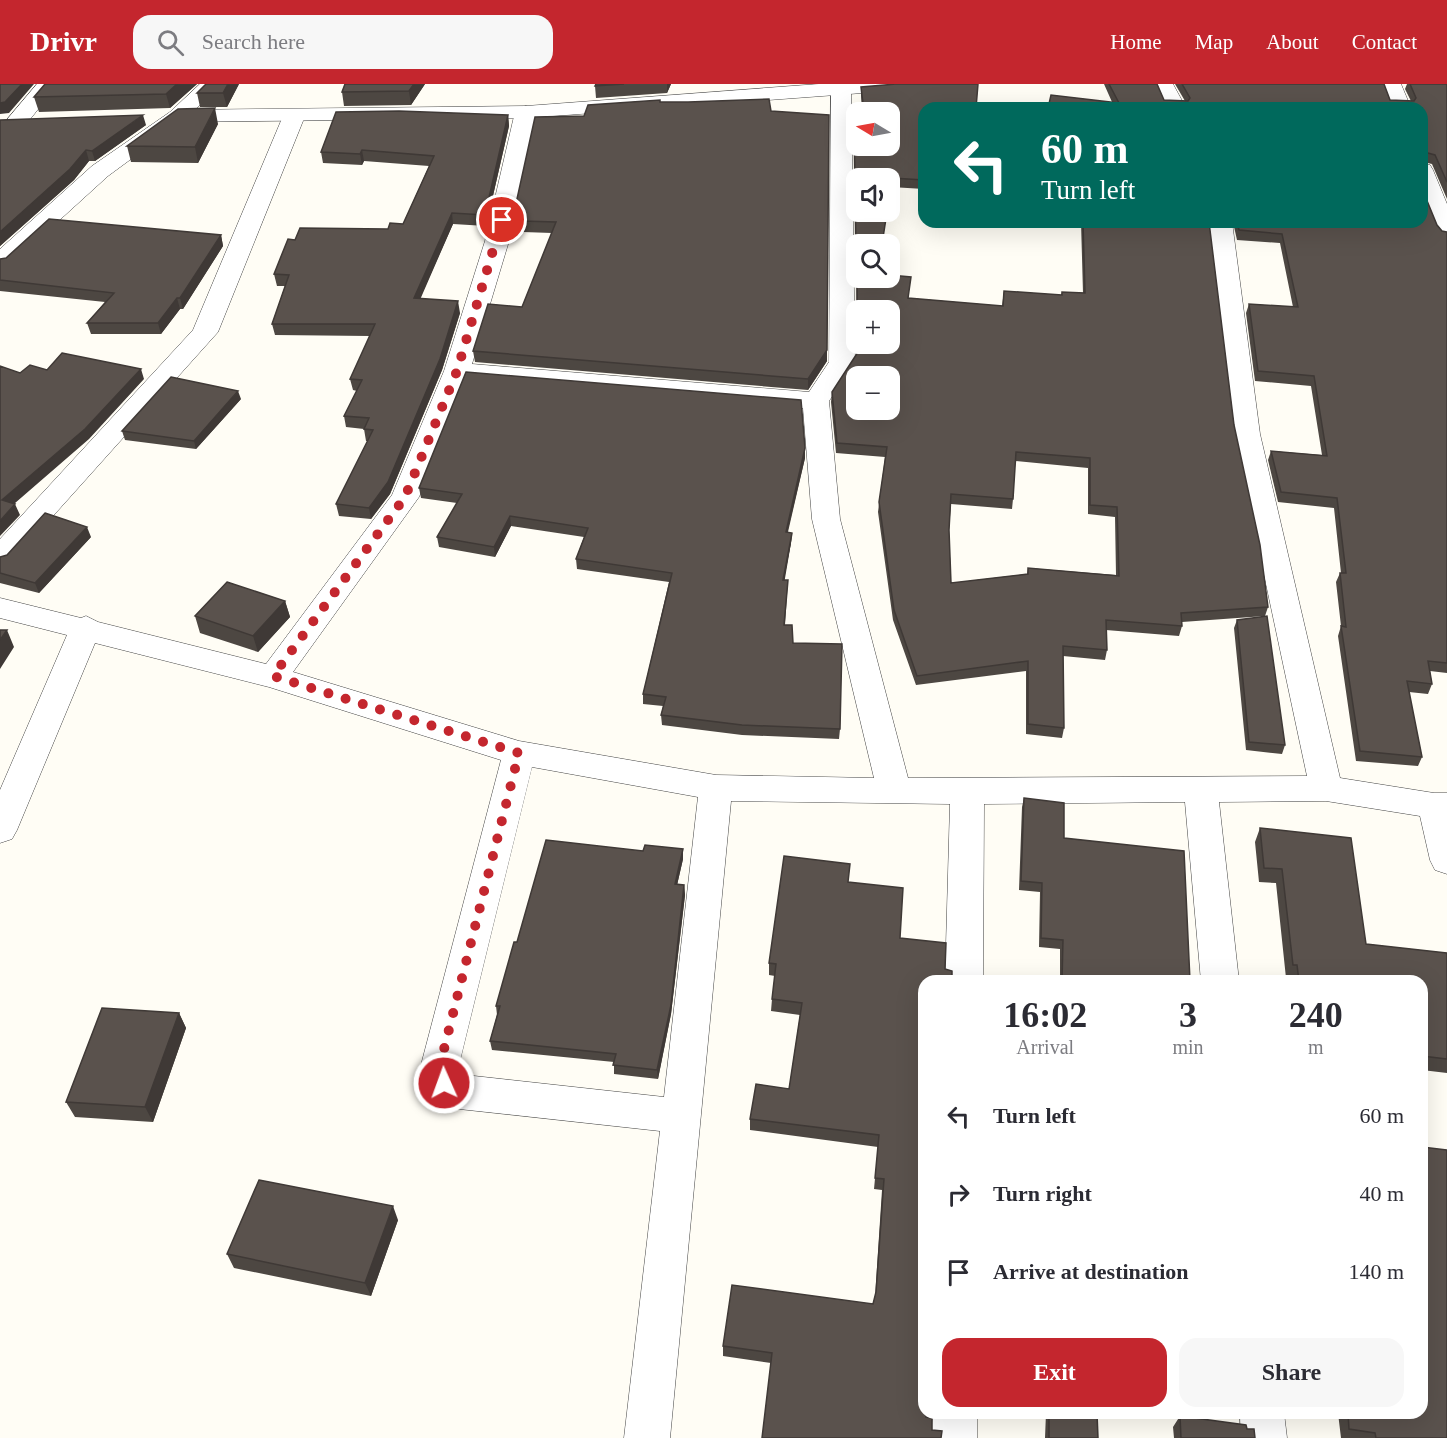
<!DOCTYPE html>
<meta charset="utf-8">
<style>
body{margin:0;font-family:Georgia,serif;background:#f7f7f7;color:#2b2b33;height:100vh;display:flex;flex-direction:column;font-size:22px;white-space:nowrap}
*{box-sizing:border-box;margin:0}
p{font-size:20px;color:#7c7c81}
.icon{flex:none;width:33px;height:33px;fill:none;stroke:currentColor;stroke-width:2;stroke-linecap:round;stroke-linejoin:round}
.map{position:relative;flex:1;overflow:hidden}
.sheet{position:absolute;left:918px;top:891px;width:510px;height:444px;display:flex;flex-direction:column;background:#fff;border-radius:18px;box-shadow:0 6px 24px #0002}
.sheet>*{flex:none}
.banner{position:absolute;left:918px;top:18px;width:510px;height:126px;border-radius:18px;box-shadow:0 6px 24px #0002;background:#00695c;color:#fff;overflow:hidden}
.needle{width:39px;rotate:280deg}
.fabs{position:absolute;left:846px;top:18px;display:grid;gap:12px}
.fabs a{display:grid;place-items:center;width:54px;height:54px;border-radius:12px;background:#fff;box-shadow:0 6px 24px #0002;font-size:30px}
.pin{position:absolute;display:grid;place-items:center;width:51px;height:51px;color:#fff;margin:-26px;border:3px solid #fff;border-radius:50%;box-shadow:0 2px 6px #0007}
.me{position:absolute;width:66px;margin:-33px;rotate:358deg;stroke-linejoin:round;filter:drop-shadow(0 0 4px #0008)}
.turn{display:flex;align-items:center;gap:21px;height:126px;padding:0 24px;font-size:27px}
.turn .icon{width:78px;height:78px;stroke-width:2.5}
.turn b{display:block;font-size:42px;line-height:51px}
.eta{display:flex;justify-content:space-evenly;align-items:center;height:102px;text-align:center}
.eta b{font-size:36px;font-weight:600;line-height:42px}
.primary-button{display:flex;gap:12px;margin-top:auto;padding:12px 24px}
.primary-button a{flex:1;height:69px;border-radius:18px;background:#c4262e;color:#fff;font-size:24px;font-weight:600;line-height:69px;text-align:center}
.primary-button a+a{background:#f7f7f7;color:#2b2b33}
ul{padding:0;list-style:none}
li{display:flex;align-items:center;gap:18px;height:78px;padding:0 24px}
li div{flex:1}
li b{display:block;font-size:22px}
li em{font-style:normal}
header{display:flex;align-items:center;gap:36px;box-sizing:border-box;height:84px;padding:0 30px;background:#c4262e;color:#fff}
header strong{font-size:28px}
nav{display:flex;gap:33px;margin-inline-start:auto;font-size:21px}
.search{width:420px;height:54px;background:#f7f7f7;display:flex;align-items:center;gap:15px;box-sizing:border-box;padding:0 21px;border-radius:18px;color:#7c7c81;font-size:22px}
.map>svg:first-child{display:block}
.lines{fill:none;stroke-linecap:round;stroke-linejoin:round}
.minor-casing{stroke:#444;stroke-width:1}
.tertiary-casing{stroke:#444;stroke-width:1}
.minor{fill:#fff;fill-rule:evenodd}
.tertiary{fill:#fff;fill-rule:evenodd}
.wall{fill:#4d4742;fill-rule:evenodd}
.shaded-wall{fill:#3f3936}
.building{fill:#5a524d;stroke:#3f3936;stroke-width:1.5;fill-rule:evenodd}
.route{stroke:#c4262e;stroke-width:10;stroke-dasharray:0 18}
</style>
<header>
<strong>Drivr</strong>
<div class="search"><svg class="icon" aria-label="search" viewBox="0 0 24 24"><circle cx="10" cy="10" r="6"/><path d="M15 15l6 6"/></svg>Search here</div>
<nav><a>Home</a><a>Map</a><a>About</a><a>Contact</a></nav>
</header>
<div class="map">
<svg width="1447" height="1354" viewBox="0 0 1447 1354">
<rect width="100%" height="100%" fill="#fffdf5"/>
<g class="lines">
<g class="minor-casing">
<path id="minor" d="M37,0H58L24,43L16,44L8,43L5,38Z
M200,0H222L184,36L108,92L8,183L0,185V165L92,82L170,28Z
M831,0H851L855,278L829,317L840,435L908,694L1307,692L1234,350L1208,138H1232L1260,350L1340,694L1434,709H1447V790L1435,786L1430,776L1420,732L1326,717L1219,718L1239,897H1201L1185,718L984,720L983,897H945L950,720L731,717L670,1354H624L660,1047L459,1025L430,1011L421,981L501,676L269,603L95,559L17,746L12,755L0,759V706L67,551L0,534V514L81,534L86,532L98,538L266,580L392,411L444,287L485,157L515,28L519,24L526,22L533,24L537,28L509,157L472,280L809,308L829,278ZM466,296L803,324L812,435L874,694L716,691L519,657L293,588L419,413ZM532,683L698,713L664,1013L465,991L461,989L459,981Z
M1153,0H1173L1186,24H1164Z
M1381,0H1401L1411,24H1389Z
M294,26L301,28L305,32L218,248L10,480L0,483V455L193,246L283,32L287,28Z
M1422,79L1430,81L1433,86L1447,120V156L1439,154L1435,149L1422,115Z
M933,1329H977V1354H931Z
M1240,1329H1284L1287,1354H1241Z"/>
</g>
<g class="tertiary-casing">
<path id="tertiary" d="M819,0H913L910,4L903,6L526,34L177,38L170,36L166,32L170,28L177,26L526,22Z"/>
</g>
<use href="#minor" class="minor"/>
<use href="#tertiary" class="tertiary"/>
</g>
<path class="wall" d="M45,0H197L170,24L39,28L34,13Z
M239,0L227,23H200L197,9Z
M345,0H425L411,21L344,22L342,8Z
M596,0H671L667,9L596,14L595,2Z
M1104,0H1157L1164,16L1185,17L1175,0H1384L1390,16L1411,17L1405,5L1407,0H1447V115L1432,80L1424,78L1423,107L1437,141L1442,147L1447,148V589L1430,587L1432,600L1428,610L1409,608L1422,673L1418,682L1356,677L1338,552L1341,542L1336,498L1340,489H1341L1334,424L1278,418L1268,376L1271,367L1322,371L1311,302L1255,297L1246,229L1249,220L1293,223L1280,159L1237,156L1233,138H1422L1048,24L1112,18Z
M861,3L924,24V105L891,103L856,128H887L882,160L856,194L909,214L1002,222L1004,207L1061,211L1062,208L1083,209L1081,138H1209L1234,341L1268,523L1265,532L1182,538V542L1179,552L1106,546L1107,566L1105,576L1063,572L1064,644L1062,654L1026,650V587L916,601L893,536L878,428L885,373L836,369L831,318L832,308L857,270V260H890V226H857L854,35L856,62L890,28H862L861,11ZM1015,377L1088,384V430L1115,433L1116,491L1028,484L1027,490L951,499L949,446L951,420L1012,425L1013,415Z
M660,18L827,277L808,306L475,278L473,267L522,223L552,149L523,148V144H514L513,133Z
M508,31L509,42L486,142L453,140L420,214L460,229L442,286L390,410L371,435L339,432L336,420L368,357H366L364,345L346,343L344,332L357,307L353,306L350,295L370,252L275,251L272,240L285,202H277L274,190L295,156L388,145L403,140L429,82L364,77L362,81L323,79L321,68Z
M0,36L146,41L95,77H89L74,96L0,162Z
M218,40L198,79L131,78L127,62Z
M221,151L223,162L183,225H180L161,250H91L87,239L105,218L0,207V175Z
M241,315L196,365L125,356L122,347Z
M805,364V374L788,448L792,449L791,459L784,496H788L785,541L793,559L840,645L839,655L742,651L662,641L661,631L663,622L643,620V610L669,498L577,485L576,475L584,453L511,442L495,473L439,463L437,453L457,419L421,414L419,404Z
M91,453L39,509L0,499V473Z
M285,517L290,533L258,568L200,549L195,532Z
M1237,536L1285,661L1282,670L1246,666L1234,544Z
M1024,714L1064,754L1190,897H1060V865L1039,863L1040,808L1019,806L1022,723Z
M1260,744L1366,860L1447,869V989L1422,986V897H1291V895L1286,894L1276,799L1259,798L1255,758Z
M683,765V775L677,801H684L685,811L671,930L658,995L614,990V978L492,966L490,957L497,931L496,922L517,858L643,767Z
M848,798L900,854L924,897L926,1333L932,1346L941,1354L771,1279L723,1272V1262L873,1220L875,1214L882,1106L874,1105L878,1063L750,1046V1035L789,1005L800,931L771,927L772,915L775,892L769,891V879Z
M179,929L186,944L153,1038L75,1033L66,1018Z
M398,1136L371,1212L234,1184L227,1170Z
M1046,1329H1097L1098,1354H1045Z
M1338,1329H1422L1447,1354H1341Z
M1180,1332L1247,1345L1255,1354H1174L1173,1343Z"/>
<path class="shaded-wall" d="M22,0H34L9,29L0,30V19Z
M177,0H197L170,24L166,10Z
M228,0H239L227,23L223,9Z
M414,0H425L411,21L409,7Z
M667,0H671L667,9Z
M215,24L218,40L198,79L195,63Z
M143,31L146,41L95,77L92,67Z
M508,31L509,42L486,142L485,131Z
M86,66L89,77L74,96L0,162V148Z
M362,66L364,77L362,81L360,70Z
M452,129L453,140L416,225L414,214Z
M221,151L223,162L183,225L180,214Z
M177,214L180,225L161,250L158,239Z
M458,217L460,229L442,286L390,410L371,435L369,424Z
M827,266V277L808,306V295Z
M141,285L144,295L89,355L7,426L2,416Z
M238,307L241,315L196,365L194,357Z
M805,364V374L785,458L786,448Z
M15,420L20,431L0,452V437Z
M510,432L511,442L495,473L494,463Z
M87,443L91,453L39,509L35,499Z
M792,449L791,459L783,506V496Z
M285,517L290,533L258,568L253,552Z
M7,546L14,563L0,585V556Z
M683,765V775L675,810V800Z
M684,801L685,811L671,930L658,995L657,986Z
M179,929L186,944L153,1038L145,1023Z
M393,1122L398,1136L371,1212L365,1199Z"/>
<path class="building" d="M0,0H22L5,18L0,19Z
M45,0H177L166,10L34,13Z
M206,0H228L223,9H197Z
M345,0H414L409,7L342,8Z
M596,0H624L595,2Z
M896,0H978L976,24H924V96L892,94L890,109V94H856V128H887L882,160H856V172L854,35H856V62H890V28H864L861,3Z
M1109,0H1157L1164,16L1188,17L1190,14L1182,0H1384L1390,16L1414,17L1416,14L1410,0H1447V98L1435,71L1424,68L1423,107L1437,141L1442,147L1447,148V579L1428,577L1432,600L1407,597L1422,673L1360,667L1341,542L1346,543L1340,489H1346L1337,414L1281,408L1271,367L1327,372L1314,292L1258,287L1249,220L1298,223L1282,150L1239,146L1237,138H1422V24H1048L1051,11L1119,19Z
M769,15L771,27L829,31L827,266L808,295L473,267L488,220L522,223L556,138L522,137L523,134L513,133L535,33L584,32L588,21L660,16V18H688Z
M215,24L195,63L127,62L178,25Z
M399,27L508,31L485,131L452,129L414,214L458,217L440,275L388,398L369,424L336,420L373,346L364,345L369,334L344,332L362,296L350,295L375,240H272L289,191L274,190L288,155L295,156L300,144L388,145L390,139L403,140L434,72L362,66L360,70L321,68L336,28Z
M143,31L92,67L86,66L70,85L0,148V36Z
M49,135L221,151L180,214H177L158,239H87L114,209L0,196V175L6,174Z
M1083,138H1209L1234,341L1260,461L1268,523L1181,529L1182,542L1106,536L1107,566L1063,562L1064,644L1028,640V577L917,592L894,526L879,418L887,363L837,359L832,308L858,268V260H890V226H857V194H890V191L911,193L908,214L1003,222L1004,207L1062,211V208L1085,209ZM856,292H890V326H856ZM1016,368L1090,374V421L1117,423L1119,492L1028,484V490L951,499L949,446L951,410L1013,415Z
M62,269L141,285L85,345L2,416L15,420L0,437V282L20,289L30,281L47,286Z
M466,288L801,316L805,364L786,448L792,449L783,496H788L784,541H792L793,559L842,560L840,645L742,641L661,631L666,613L643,610L672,489L576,475L588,444L510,432L494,463L437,453L462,410L419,404Z
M171,293L238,307L194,357L122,347Z
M45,429L87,443L35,499L0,489V473L7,471Z
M227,498L285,517L253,552L195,532Z
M1267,532L1285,661L1249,658L1237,536Z
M0,546H7L0,556Z
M1024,714L1064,719V754L1184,767L1190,897H1062L1063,856L1041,854L1042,799L1021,797Z
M1260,744L1351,754L1366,860L1447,869V975L1422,972V897H1299L1297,881H1293L1282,785L1264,784Z
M546,756L643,767L645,761L683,765L675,800L684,801L671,921L657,986L613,981L616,970L490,957L500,922H496L514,858H517Z
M784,772L850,780L848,798L903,804L900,854L946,859L945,885L952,887V897H924V1329H926V1333L932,1334V1346L942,1347L941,1354H762L772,1269L723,1262L732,1201L873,1220L876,1208L884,1095L875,1094L879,1051L750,1035L756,1000L789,1005L802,919L772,915L776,880L769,879Z
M102,924L179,929L145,1023L66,1018Z
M1422,1063L1447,1066V1354H1376L1375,1349L1349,1345L1348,1329H1422Z
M259,1096L393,1122L365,1199L227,1170Z
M1049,1329H1097L1098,1354H1049Z
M1180,1332L1246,1341L1247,1345H1254L1255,1354H1181Z"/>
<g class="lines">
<path class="route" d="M444,999L440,981L519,669L273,592L405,413L457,287L502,136"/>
</g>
</svg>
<div class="fabs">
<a><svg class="needle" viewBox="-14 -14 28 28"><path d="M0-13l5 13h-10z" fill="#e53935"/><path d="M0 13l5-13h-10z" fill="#7c7c81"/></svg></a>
<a><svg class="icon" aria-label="sound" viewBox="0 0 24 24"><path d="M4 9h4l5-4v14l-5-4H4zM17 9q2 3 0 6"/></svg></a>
<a><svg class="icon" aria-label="search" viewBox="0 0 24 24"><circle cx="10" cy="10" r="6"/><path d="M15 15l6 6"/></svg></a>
<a>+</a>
<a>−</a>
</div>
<div class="pin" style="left:502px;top:136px;background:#d93025"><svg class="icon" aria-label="arrive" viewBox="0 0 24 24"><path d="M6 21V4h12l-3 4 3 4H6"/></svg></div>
<svg class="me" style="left:444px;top:999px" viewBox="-20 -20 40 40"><circle r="17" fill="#c4262e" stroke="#fff" stroke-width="3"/><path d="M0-11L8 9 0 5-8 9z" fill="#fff"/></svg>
<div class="banner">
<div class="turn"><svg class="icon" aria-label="left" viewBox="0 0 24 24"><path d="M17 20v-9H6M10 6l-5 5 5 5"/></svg><div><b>60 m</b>Turn left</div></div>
</div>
<section class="sheet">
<div class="eta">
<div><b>16:02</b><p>Arrival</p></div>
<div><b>3</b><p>min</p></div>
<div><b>240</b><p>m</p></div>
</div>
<ul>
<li><svg class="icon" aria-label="left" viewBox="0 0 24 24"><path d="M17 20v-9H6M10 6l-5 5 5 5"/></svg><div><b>Turn left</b></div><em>60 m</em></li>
<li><svg class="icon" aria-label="right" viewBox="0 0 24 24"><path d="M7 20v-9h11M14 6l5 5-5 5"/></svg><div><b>Turn right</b></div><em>40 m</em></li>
<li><svg class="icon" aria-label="arrive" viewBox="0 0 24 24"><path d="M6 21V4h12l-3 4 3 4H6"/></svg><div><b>Arrive at destination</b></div><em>140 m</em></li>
</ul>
<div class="primary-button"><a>Exit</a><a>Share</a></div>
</section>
</div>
